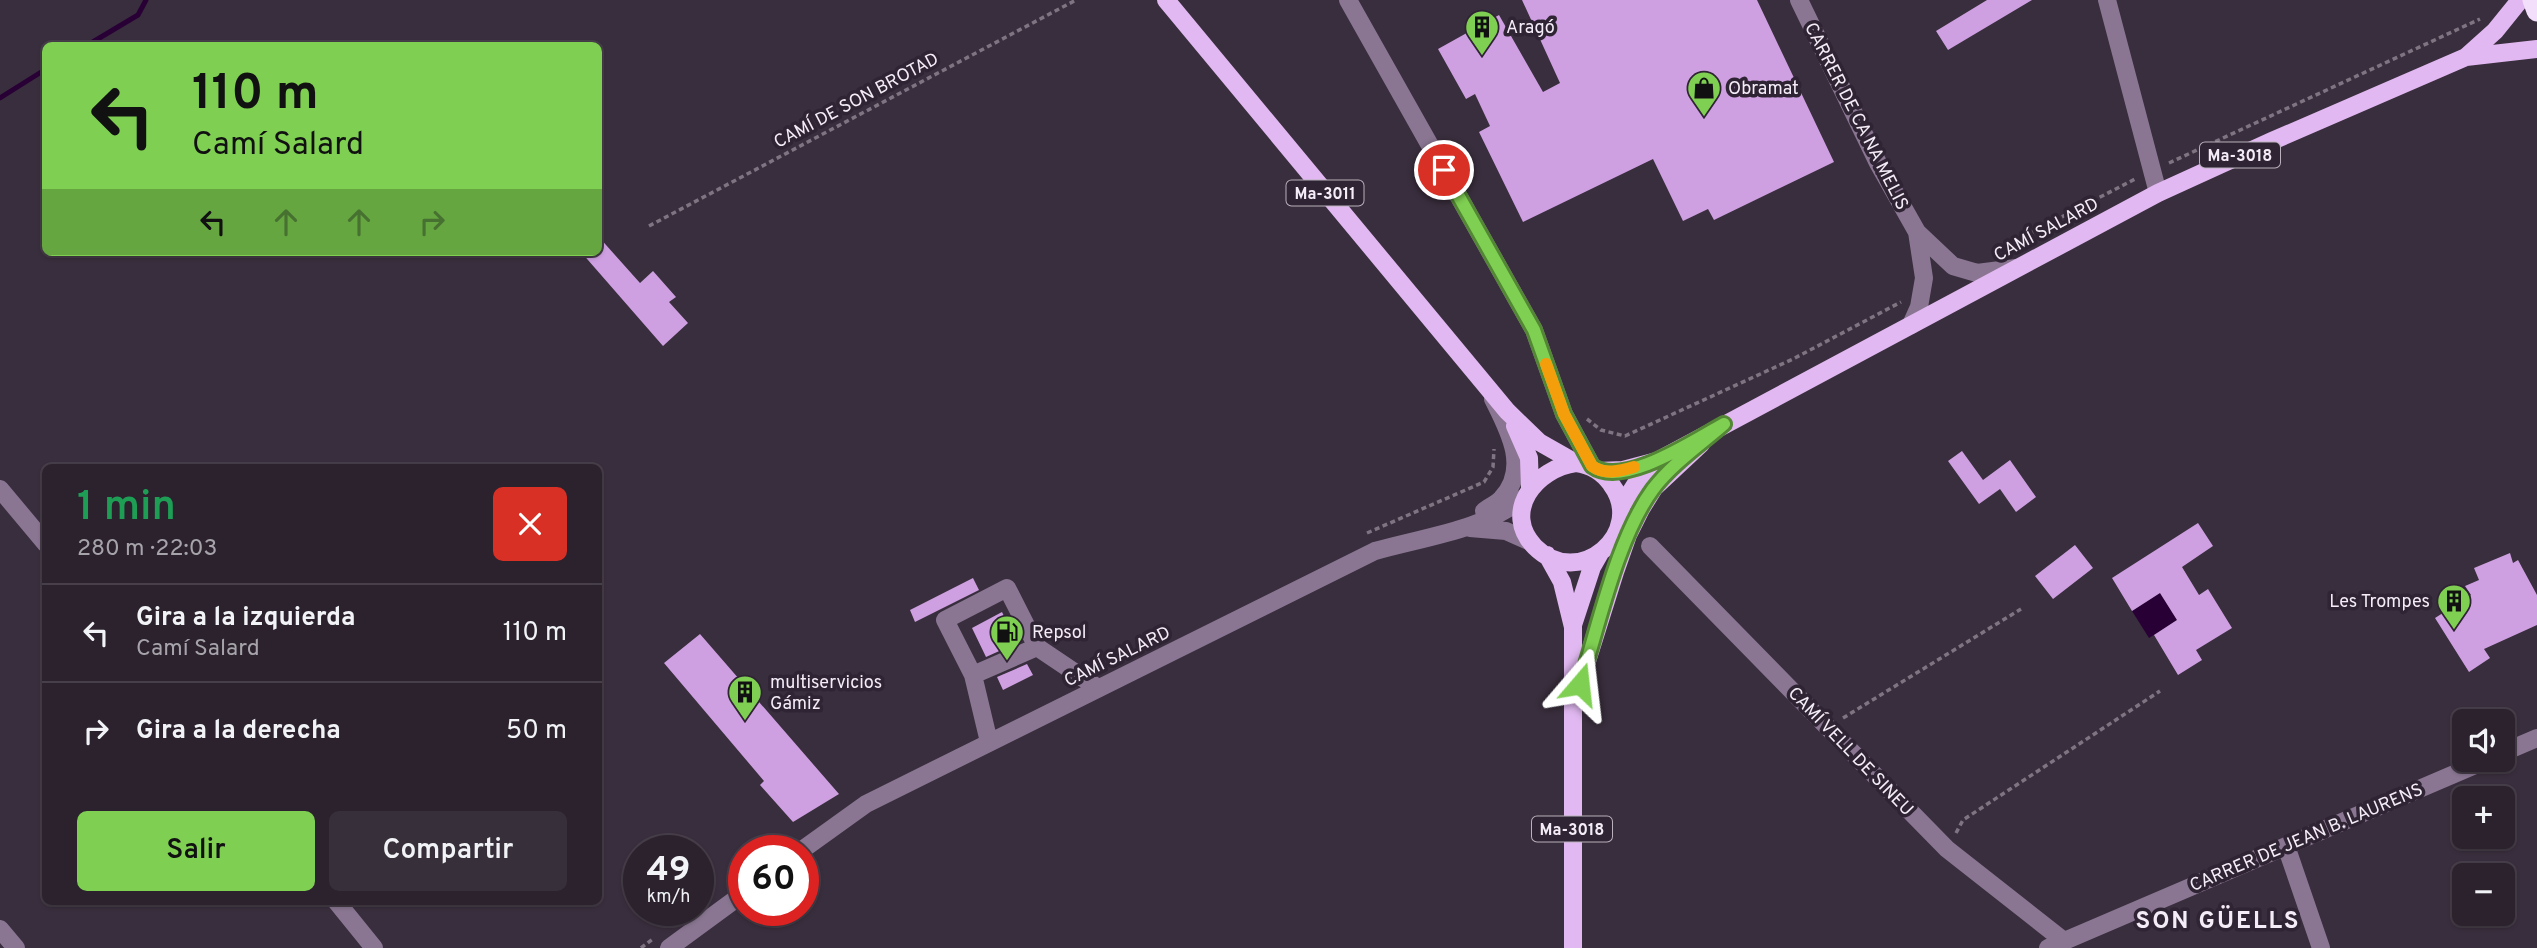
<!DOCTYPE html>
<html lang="es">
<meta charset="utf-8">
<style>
body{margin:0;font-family:Overpass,sans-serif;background:#372f3a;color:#f1f3f6;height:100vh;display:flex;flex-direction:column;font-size:26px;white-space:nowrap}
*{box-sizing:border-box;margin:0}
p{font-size:23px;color:#a6a4aa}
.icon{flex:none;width:38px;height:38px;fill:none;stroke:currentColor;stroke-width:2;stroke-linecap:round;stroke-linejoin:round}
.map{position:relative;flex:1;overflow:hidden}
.side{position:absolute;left:42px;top:464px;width:560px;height:441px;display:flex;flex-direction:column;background:#2b222e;border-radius:10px;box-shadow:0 2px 5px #0004,0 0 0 2px #473f4a}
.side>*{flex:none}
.hud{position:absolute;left:42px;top:42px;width:560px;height:214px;border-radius:10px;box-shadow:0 2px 5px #0004,0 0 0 2px #473f4a;background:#7fd052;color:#111;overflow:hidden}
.buttons{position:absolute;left:2452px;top:709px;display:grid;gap:14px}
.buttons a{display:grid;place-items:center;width:63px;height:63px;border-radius:10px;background:#2b222e;box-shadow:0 2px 5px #0004,0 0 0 2px #473f4a;font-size:35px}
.speed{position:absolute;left:623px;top:835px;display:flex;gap:14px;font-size:35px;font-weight:700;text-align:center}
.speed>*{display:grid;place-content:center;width:91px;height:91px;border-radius:50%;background:#2b222e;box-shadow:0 2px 5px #0004,0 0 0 2px #473f4a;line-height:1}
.speed small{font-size:18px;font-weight:400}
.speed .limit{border:10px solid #d22;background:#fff;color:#111}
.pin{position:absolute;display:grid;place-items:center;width:60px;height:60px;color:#fff;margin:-30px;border:4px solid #fff;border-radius:50%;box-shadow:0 2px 7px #0007}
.me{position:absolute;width:77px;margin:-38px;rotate:17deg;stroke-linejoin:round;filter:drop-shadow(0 0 5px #0008)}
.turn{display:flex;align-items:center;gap:24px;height:147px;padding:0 35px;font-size:32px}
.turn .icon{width:91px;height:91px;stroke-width:2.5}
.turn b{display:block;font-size:49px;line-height:60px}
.lanes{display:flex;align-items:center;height:66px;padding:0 35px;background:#0003;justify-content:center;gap:35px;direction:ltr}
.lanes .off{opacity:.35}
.round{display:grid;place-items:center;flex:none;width:74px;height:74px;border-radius:10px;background:#372f3a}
.summary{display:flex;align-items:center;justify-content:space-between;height:119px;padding:0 35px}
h1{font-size:42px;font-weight:600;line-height:52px;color:#1e9e55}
.cta{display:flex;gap:14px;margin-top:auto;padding:14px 35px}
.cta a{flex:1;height:80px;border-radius:10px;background:#7fd052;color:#111;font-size:28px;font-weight:600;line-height:80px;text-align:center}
.cta a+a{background:#372f3a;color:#f1f3f6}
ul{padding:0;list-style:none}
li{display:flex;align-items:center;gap:21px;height:98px;padding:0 35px;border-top:2px solid #473f4a}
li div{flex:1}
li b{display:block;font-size:26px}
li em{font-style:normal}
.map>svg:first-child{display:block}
.water{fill:#290036}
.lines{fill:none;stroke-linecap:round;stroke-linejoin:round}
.stream{stroke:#290036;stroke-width:5}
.building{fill:#ce9fe1}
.path{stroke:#7f7582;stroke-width:3.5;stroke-dasharray:5 3.5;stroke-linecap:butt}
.minor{stroke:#8a7692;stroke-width:18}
.major{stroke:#e1b8f1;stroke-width:18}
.highway{stroke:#f3dffb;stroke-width:21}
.route-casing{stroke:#538735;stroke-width:18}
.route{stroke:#7fd052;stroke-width:12}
.slow{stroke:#f59e0b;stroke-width:12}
.labels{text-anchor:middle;stroke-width:7;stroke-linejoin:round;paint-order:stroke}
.shield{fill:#2f2433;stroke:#b9b1bc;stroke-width:2}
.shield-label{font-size:16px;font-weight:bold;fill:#f4edf7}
.poi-label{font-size:18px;fill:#f4edf7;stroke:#2f2433;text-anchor:start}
.street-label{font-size:18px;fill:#f4edf7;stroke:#2f2433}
.district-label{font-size:24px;font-weight:bold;letter-spacing:2px;fill:#f4edf7;stroke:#2f2433}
</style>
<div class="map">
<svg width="2537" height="948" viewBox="0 0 2537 948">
<rect width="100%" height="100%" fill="#392e3d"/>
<path class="water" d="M2160,593L2177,620L2149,638L2132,611Z"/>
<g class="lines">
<path class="stream" d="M86,46L138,15L146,0
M0,98L46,69"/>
</g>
<path class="building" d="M1522,0H1757L1834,162L1714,220L1708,209L1683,221L1653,159L1523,222L1479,132L1490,126L1475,94L1466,99L1438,49L1499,15L1543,92L1560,83Z
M1987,0H2032L1948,50L1936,31Z
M598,236L640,283L653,271L676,297L669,302L688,323L663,346L581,252H598Z
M1962,451L1983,480L2010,460L2036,497L2016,512L2000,489L1979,504L1948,461Z
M2198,523L2213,546L2182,567L2199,595L2208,589L2232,628L2196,650L2202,660L2178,675L2154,635L2177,620L2160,593L2132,611L2112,578Z
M2075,545L2093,568L2053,599L2035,576Z
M2510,553L2513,563L2518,560L2537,595V625L2484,649L2490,658L2469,672L2435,618L2471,595L2465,586L2479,580L2474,568Z
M973,578L979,590L915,622L910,610Z
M1002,612L1017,643L986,657L972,628Z
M700,634L839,794L793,822L760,785L764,781L664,663Z
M1027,664L1033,675L1003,690L997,677Z"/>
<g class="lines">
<path class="path" d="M2169,163L2480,19
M649,226L1076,0
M1994,252L2137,178
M1587,419L1601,430L1625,436L1793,359L1901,302
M1367,533L1484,482L1493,467L1494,449
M1843,718L2021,609
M1956,833L1963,820L2160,691
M773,850L786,841
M641,948L654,938"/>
<path class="minor" d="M1348,0L1534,330L1564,414L1592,466
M1799,0L1878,163L1917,232L1953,266L1977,273L2016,268
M2107,0L2158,193
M1911,325L1919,307L1924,278L1917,232
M0,489L46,544
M1484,511C1489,507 1498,503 1502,498C1530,468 1508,429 1493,399
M1470,528L1506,531L1531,542
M1650,546L1947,849L2064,941
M973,675L945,620L1007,588L1037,647
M989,742L973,675L1037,647L1098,688
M2502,753L2537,738
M2286,846L2321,948
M802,850L866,804L1375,551C1424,537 1484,530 1525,497
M336,901L374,948
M0,929L16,948
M669,948L744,893
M2048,948L2487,760"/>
<path class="major" d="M1166,0L1507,411L1539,442L1576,463
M2466,57L2495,31L2520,0
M1515,426L1529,458L1530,489
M1576,463C1591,465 1602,471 1611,484C1647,532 1579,591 1535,547C1501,512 1536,468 1576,463Z
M1598,471L1623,470L1657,461L2158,193L2272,141L2466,57L2537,49
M1621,507L1635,485L1657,461
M1547,555L1562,582L1573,627V948
M1573,625L1592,567L1600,553
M1577,693L1615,572L1628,535L1641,509L1654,488L1701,444"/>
<path class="highway" d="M2533,0L2537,11"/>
</g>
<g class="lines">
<g class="route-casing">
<path id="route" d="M1444,170L1534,330L1564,414L1592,466C1623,489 1696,439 1724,424C1701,444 1672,464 1653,489C1617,538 1599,625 1580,684"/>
</g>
<use href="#route" class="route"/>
<path class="slow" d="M1546,364L1564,414L1592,466C1604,475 1620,471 1634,467"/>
</g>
<defs>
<g id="building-pin" transform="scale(1.75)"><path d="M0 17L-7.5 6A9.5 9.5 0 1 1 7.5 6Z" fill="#7fd052" stroke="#2f2433"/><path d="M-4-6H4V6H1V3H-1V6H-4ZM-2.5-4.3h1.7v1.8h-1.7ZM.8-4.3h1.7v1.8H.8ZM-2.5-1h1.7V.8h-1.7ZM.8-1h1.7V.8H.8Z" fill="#111"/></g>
<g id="shop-pin" transform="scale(1.75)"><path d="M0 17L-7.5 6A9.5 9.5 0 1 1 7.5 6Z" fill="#7fd052" stroke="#2f2433"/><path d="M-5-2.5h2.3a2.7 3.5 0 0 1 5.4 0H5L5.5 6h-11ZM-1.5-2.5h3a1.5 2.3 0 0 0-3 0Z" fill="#111"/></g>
<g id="fuel-pin" transform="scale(1.75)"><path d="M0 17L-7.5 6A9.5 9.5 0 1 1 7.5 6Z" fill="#7fd052" stroke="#2f2433"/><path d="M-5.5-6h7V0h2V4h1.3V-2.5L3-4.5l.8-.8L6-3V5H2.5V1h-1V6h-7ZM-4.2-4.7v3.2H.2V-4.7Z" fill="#111"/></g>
</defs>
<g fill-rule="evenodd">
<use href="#building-pin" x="1482" y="27"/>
<use href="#shop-pin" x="1704" y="88"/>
<use href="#building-pin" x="2454" y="601"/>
<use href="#fuel-pin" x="1007" y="632"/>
<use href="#building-pin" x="745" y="692"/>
</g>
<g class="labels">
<g class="shield">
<rect x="2200" y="142.5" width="80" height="25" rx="5"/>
<rect x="1286.5" y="180.5" width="77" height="25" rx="5"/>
<rect x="1532" y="816.5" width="80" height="25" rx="5"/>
</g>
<g class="shield-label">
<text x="2240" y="161">Ma-3018</text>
<text x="1325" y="199">Ma-3011</text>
<text x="1572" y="835">Ma-3018</text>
</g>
<g class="poi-label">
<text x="1506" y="33">Aragó</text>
<text x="1728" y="94">Obramat</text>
<text x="2430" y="607" text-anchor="end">Les Trompes</text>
<text x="1032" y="638">Repsol</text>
<text x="770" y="688">multiservicios<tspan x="770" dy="21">Gámiz</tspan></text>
</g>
<g class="street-label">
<text transform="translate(856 100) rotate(-28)" y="6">CAMÍ DE SON BROTAD</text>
<text transform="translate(1857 116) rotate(63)" y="6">CARRER DE CA NA MELIS</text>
<text transform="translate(2046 229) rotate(-28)" y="6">CAMÍ SALARD</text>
<text transform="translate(1117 656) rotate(-26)" y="6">CAMÍ SALARD</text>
<text transform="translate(1851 751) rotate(46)" y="6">CAMÍ VELL DE SINEU</text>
<text transform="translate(2306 837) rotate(-23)" y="6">CARRER DE JEAN B. LAURENS</text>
</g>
<g class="district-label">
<text x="2218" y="928">SON GÜELLS</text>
</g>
</g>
</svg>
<div class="buttons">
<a><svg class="icon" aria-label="sound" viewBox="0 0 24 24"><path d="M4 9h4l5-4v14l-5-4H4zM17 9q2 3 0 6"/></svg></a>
<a>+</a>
<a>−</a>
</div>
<div class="speed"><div>49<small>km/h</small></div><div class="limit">60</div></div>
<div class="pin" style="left:1444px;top:170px;background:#d93025"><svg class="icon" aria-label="arrive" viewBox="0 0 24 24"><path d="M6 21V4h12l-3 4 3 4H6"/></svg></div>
<svg class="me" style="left:1580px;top:684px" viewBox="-20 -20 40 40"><path d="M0-17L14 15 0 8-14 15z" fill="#7fd052" stroke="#fff" stroke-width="4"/></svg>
<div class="hud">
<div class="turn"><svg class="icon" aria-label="left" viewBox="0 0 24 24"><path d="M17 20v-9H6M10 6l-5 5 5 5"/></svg><div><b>110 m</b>Camí Salard</div></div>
<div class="lanes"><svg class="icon" aria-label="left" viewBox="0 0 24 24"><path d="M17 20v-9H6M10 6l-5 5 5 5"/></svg><svg class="icon off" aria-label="ahead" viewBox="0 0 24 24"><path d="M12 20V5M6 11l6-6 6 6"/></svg><svg class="icon off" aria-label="ahead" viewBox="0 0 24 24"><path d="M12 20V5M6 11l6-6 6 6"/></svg><svg class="icon off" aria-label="right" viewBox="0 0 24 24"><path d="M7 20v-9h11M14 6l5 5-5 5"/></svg></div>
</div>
<section class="side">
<div class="summary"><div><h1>1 min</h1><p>280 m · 22:03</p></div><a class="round" style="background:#d93025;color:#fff"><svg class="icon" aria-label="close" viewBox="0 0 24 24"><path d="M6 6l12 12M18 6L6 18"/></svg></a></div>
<ul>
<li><svg class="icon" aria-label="left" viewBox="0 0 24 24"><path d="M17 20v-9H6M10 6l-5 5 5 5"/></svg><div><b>Gira a la izquierda</b><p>Camí Salard</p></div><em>110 m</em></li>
<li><svg class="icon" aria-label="right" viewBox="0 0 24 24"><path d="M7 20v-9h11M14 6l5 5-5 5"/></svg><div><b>Gira a la derecha</b></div><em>50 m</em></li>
</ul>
<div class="cta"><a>Salir</a><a>Compartir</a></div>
</section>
</div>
